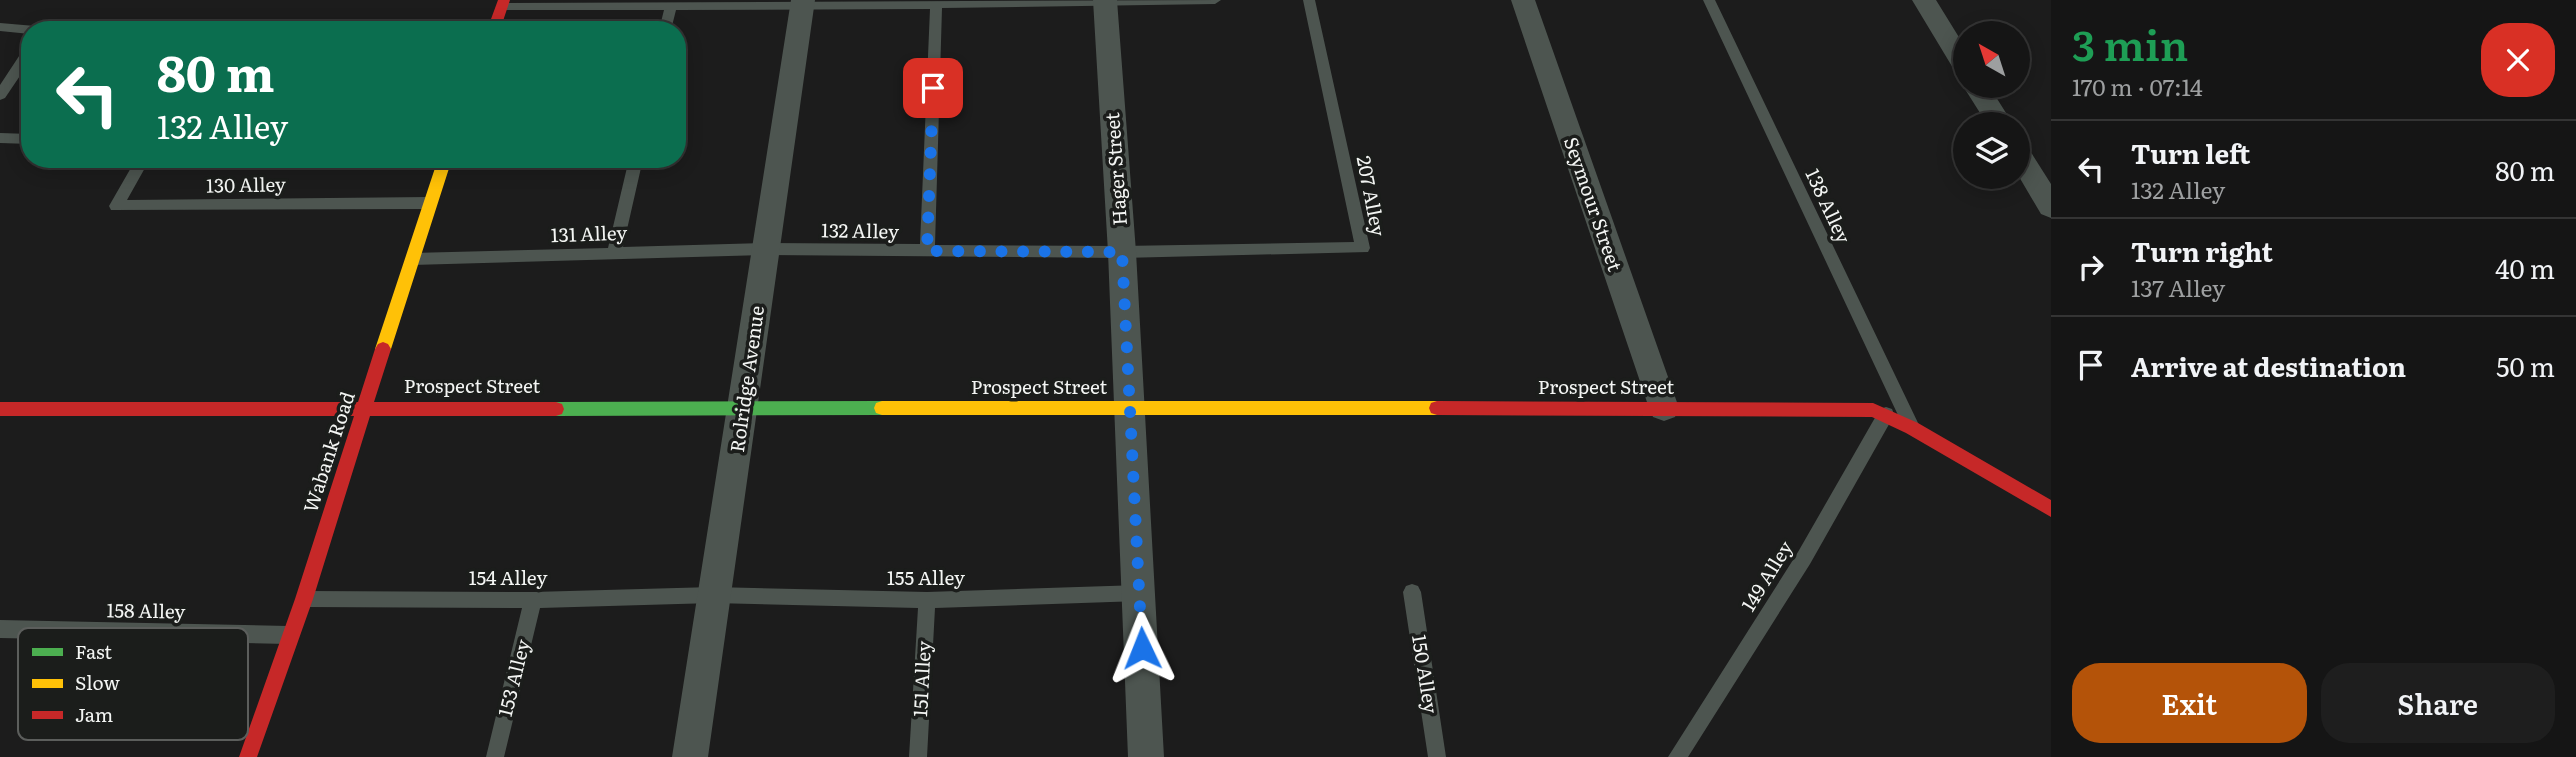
<!DOCTYPE html>
<meta charset="utf-8">
<style>
body{margin:0;font-family:Literata,serif;background:#1e1e1e;color:#f1f3f6;height:100vh;display:flex;flex-direction:column;font-size:26px;white-space:nowrap}
*{box-sizing:border-box;margin:0}
p{font-size:23px;color:#9d9fa0}
.icon{flex:none;width:38px;height:38px;fill:none;stroke:currentColor;stroke-width:2;stroke-linecap:round;stroke-linejoin:round}
.map{position:relative;flex:1;overflow:hidden}
.drawer{display:flex;flex-direction:column;background:#151515;width:525px}
.drawer>*{flex:none}
.guide{position:absolute;left:21px;top:21px;width:665px;height:147px;border-radius:28px;box-shadow:0 4px 18px #0003,0 0 0 2px #343434;background:#0b6e4f;color:#fff;overflow:hidden}
.needle{width:46px;rotate:321deg}
.fabs{position:absolute;left:1953px;top:21px;display:grid;gap:14px}
.fabs a{display:grid;place-items:center;width:77px;height:77px;border-radius:50%;background:#151515;box-shadow:0 4px 18px #0003,0 0 0 2px #343434;font-size:35px}
.pin{position:absolute;display:grid;place-items:center;width:60px;height:60px;color:#fff;margin:-30px;border-radius:14px;box-shadow:0 4px 10px #0006}
.me{position:absolute;width:77px;margin:-38px;rotate:358deg;stroke-linejoin:round;filter:drop-shadow(0 0 5px #0008)}
.turn{display:flex;align-items:center;gap:24px;height:147px;padding:0 21px;font-size:32px}
.turn .icon{width:91px;height:91px;stroke-width:2.5}
.turn b{display:block;font-size:49px;line-height:60px}
.round{display:grid;place-items:center;flex:none;width:74px;height:74px;border-radius:28px;background:#1e1e1e}
.summary{display:flex;align-items:center;justify-content:space-between;height:119px;padding:0 21px}
h1{font-size:42px;font-weight:600;line-height:52px;color:#1e9e55}
.button{display:flex;gap:14px;margin-top:auto;padding:14px 21px}
.button a{flex:1;height:80px;border-radius:28px;background:#b45309;color:#fff;font-size:28px;font-weight:600;line-height:80px;text-align:center}
.button a+a{background:#1e1e1e;color:#f1f3f6}
ul{padding:0;list-style:none}
li{display:flex;align-items:center;gap:21px;height:98px;padding:0 21px;border-top:2px solid #343434}
li div{flex:1}
li b{display:block;font-size:26px}
li em{font-style:normal}
main{display:flex;flex:1;min-height:0}
.map>svg:first-child{display:block}
.lines{fill:none;stroke-linecap:round;stroke-linejoin:round}
.lane{fill:#4d5550;fill-rule:evenodd}
.street{fill:#4d5550;fill-rule:evenodd}
.fast{fill:#4caf50;fill-rule:evenodd}
.slow{fill:#ffc107;fill-rule:evenodd}
.jam{fill:#c62828;fill-rule:evenodd}
.route{stroke:#1a73e8;stroke-width:12;stroke-dasharray:0 21.6}
.labels{text-anchor:middle;stroke-width:7;stroke-linejoin:round;paint-order:stroke}
.street-label{font-size:19px;fill:#f3f5f3;stroke:#1b1d1b}
.key{fill:#1b1d1b;stroke:#5c5e5c;stroke-width:2}
.key-label{font-size:19px;fill:#f3f5f3}
</style>
<main>
<div class="map">
<svg width="2051" height="757" viewBox="0 0 2051 757">
<rect width="100%" height="100%" fill="#1c1c1c"/>
<g class="lines">
<path class="lane" d="M1221,0L1215,4L942,8L935,245L1122,246L1354,242L1303,0H1315L1370,248L1368,252L1122,258L766,255L412,265L405,259L412,253L608,248L629,159H643L623,247L766,243L920,244L930,9L676,10L671,30H659L664,10H502L498,9V3Z
M1703,0H1715L1919,425L1917,430L1911,432L1905,430Z
M0,23L35,26L41,30H30V34L0,31Z
M30,45V61L5,98L0,100V85L25,47Z
M0,133L30,134V144L0,143Z
M136,159H150L127,200L429,197L436,203L429,209L111,210L109,206Z
M1886,407L1892,409L1894,414L1892,419L1810,564L1688,757H1668L1798,552L1880,409Z
M1412,584L1418,586L1421,592L1446,757H1428L1403,592L1406,586Z
M1140,585L1146,587L1149,593L1146,599L1140,601L935,608L927,757H909L918,608L713,603L540,608L504,757H486L522,608L306,607L300,605L297,599L300,593L306,591L533,592L713,587L927,592Z
M0,620L288,626L294,629L297,635L294,641L288,644L0,638Z"/>
<path class="street" d="M791,0H815L708,757H672Z
M1093,0H1117L1136,252L1164,757H1128L1108,252Z
M1511,0H1535L1679,408L1675,417L1664,421L1653,417L1649,408Z
M1912,0H1936L1965,47V76L1956,73Z
M1965,83V86H1989L2013,124H1987L1963,86Z
M2018,143L2027,146L2051,184V218L2041,214L2018,175Z"/>
<path class="fast" d="M882,401L888,403L890,408L888,413L882,415L556,416L550,414L548,409L550,404L556,402Z"/>
<path class="slow" d="M438,159H452L391,349L388,354H378L375,349Z
M882,401H1437L1443,403L1445,408L1443,413L1437,415H882L876,413L874,408L876,403Z"/>
<path class="jam" d="M498,0H510L500,30H487Z
M383,342L388,344L391,349L374,402H556L562,404L564,409L562,414L556,416H370L313,599L257,757H239L295,599L354,416H0V402H358L375,349L378,344Z
M1437,401L1873,403L1918,423L2051,500V517L1906,433L1872,417L1437,415L1431,413L1429,408L1431,403Z"/>
</g>
<g class="lines">
<path class="route" d="M933,88L927,251L1122,252L1142,648"/>
</g>
<g class="labels">
<g class="street-label">
<text transform="translate(1116 169) rotate(-94)" y="7">Hager Street</text>
<text transform="translate(246 185) rotate(-1)" y="7">130 Alley</text>
<text transform="translate(1371 196) rotate(79)" y="7">207 Alley</text>
<text transform="translate(1593 204) rotate(71)" y="7">Seymour Street</text>
<text transform="translate(1828 206) rotate(65)" y="7">138 Alley</text>
<text transform="translate(860 231) rotate(1)" y="7">132 Alley</text>
<text transform="translate(589 234) rotate(-2)" y="7">131 Alley</text>
<text transform="translate(747 379) rotate(-82)" y="7">Rolridge Avenue</text>
<text x="472" y="393">Prospect Street</text>
<text x="1039" y="394">Prospect Street</text>
<text x="1606" y="394">Prospect Street</text>
<text transform="translate(329 452) rotate(-72)" y="7">Wabank Road</text>
<text transform="translate(1767 576) rotate(-58)" y="7">149 Alley</text>
<text x="508" y="585">154 Alley</text>
<text x="926" y="585">155 Alley</text>
<text transform="translate(146 611) rotate(1)" y="7">158 Alley</text>
<text transform="translate(1425 674) rotate(81)" y="7">150 Alley</text>
<text transform="translate(514 678) rotate(-76)" y="7">153 Alley</text>
<text transform="translate(922 679) rotate(-87)" y="7">151 Alley</text>
</g>
</g>
<rect x="18" y="628" width="230" height="112" rx="10" class="key"/>
<rect x="32" y="648" width="31" height="8" fill="#4caf50"/>
<rect x="32" y="679" width="31" height="9" fill="#ffc107"/>
<rect x="32" y="711" width="31" height="8" fill="#c62828"/>
<g class="key-label">
<text x="75" y="659">Fast</text>
<text x="75" y="690">Slow</text>
<text x="75" y="722">Jam</text>
</g>
</svg>
<div class="fabs">
<a><svg class="needle" viewBox="-14 -14 28 28"><path d="M0-13l5 13h-10z" fill="#e53935"/><path d="M0 13l5-13h-10z" fill="#9d9fa0"/></svg></a>
<a><svg class="icon" aria-label="layers" viewBox="0 0 24 24"><path d="M12 4l9 5-9 5-9-5zM3 14l9 5 9-5"/></svg></a>
</div>
<div class="pin" style="left:933px;top:88px;background:#d93025"><svg class="icon" aria-label="arrive" viewBox="0 0 24 24"><path d="M6 21V4h12l-3 4 3 4H6"/></svg></div>
<svg class="me" style="left:1142px;top:648px" viewBox="-20 -20 40 40"><path d="M0-17L14 15 0 8-14 15z" fill="#1a73e8" stroke="#fff" stroke-width="4"/></svg>
<div class="guide">
<div class="turn"><svg class="icon" aria-label="left" viewBox="0 0 24 24"><path d="M17 20v-9H6M10 6l-5 5 5 5"/></svg><div><b>80 m</b>132 Alley</div></div>
</div>
</div>
<section class="drawer">
<div class="summary"><div><h1>3 min</h1><p>170 m · 07:14</p></div><a class="round" style="background:#d93025;color:#fff"><svg class="icon" aria-label="close" viewBox="0 0 24 24"><path d="M6 6l12 12M18 6L6 18"/></svg></a></div>
<ul>
<li><svg class="icon" aria-label="left" viewBox="0 0 24 24"><path d="M17 20v-9H6M10 6l-5 5 5 5"/></svg><div><b>Turn left</b><p>132 Alley</p></div><em>80 m</em></li>
<li><svg class="icon" aria-label="right" viewBox="0 0 24 24"><path d="M7 20v-9h11M14 6l5 5-5 5"/></svg><div><b>Turn right</b><p>137 Alley</p></div><em>40 m</em></li>
<li><svg class="icon" aria-label="arrive" viewBox="0 0 24 24"><path d="M6 21V4h12l-3 4 3 4H6"/></svg><div><b>Arrive at destination</b></div><em>50 m</em></li>
</ul>
<div class="button"><a>Exit</a><a>Share</a></div>
</section>
</main>
